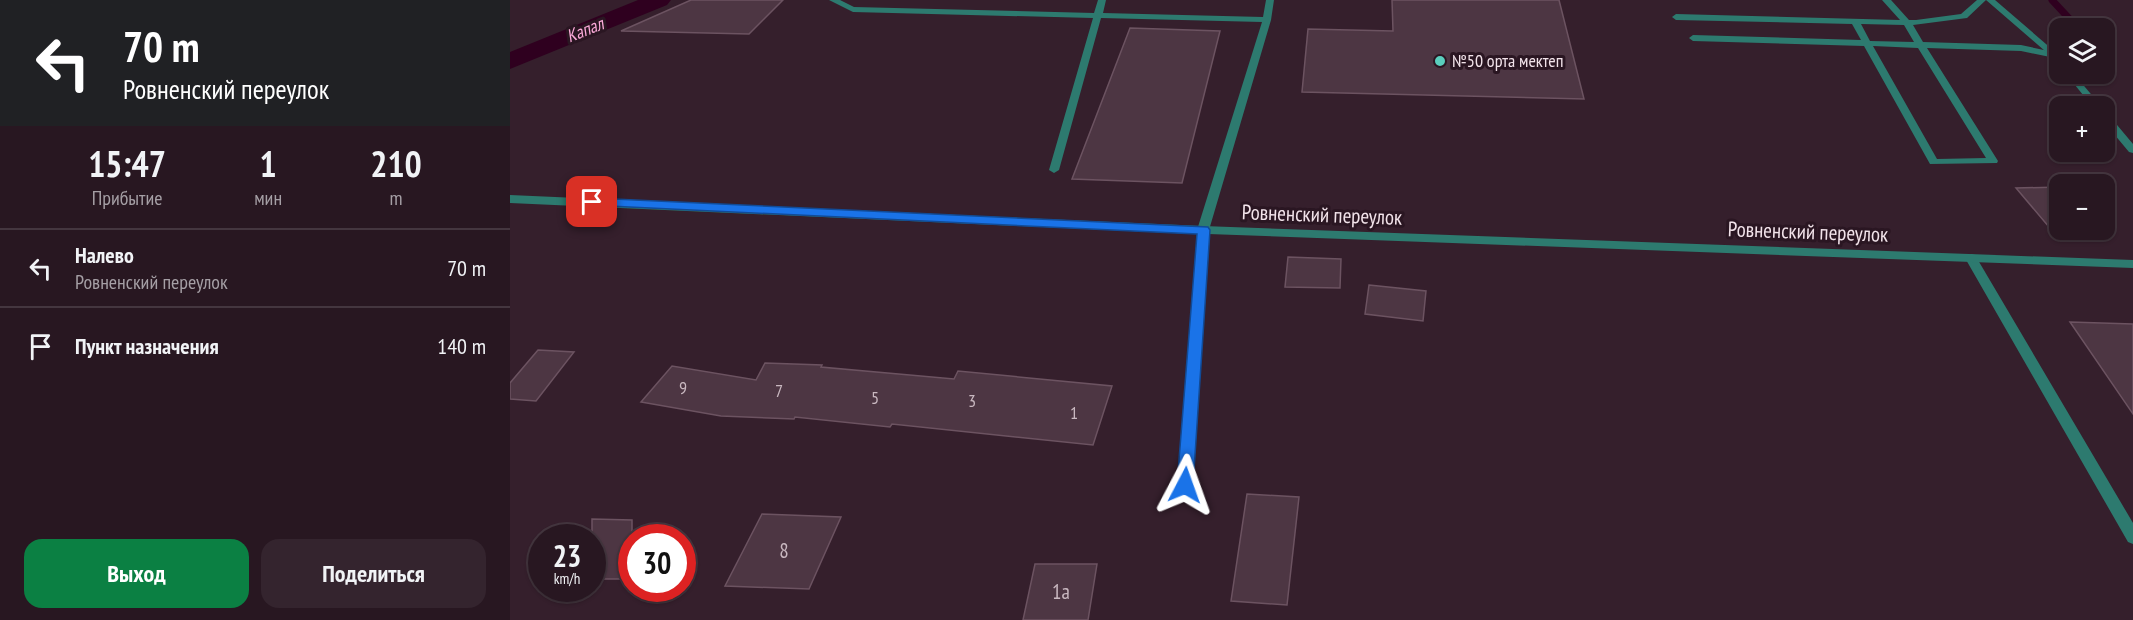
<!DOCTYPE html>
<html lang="ru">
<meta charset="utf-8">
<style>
body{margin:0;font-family:"PT Sans Narrow",sans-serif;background:#34242e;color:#f1f3f6;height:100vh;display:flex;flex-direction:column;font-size:22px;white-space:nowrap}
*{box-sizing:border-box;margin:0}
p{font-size:20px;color:#a59fa5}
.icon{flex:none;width:33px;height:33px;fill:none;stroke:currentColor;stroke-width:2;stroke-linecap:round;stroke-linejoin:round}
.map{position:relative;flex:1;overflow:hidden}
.panel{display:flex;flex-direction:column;background:#281721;width:510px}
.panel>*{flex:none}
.top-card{background:#202124;color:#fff;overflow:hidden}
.controls{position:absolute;left:1539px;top:18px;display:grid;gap:12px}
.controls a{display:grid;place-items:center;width:66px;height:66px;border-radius:12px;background:#281721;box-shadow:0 2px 4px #0004,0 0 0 2px #44363f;font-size:30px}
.speed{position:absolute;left:18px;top:524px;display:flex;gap:12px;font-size:30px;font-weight:700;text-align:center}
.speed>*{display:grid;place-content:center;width:78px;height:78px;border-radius:50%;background:#281721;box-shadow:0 2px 4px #0004,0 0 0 2px #44363f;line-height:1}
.speed small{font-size:15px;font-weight:400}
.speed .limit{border:9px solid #d22;background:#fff;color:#111}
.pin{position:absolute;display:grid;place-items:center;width:51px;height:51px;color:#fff;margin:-26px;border-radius:12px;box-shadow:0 3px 9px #0006}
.me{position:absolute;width:66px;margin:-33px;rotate:4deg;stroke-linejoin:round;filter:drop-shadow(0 0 4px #0008)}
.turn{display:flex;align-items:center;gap:21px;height:126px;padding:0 24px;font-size:27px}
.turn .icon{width:78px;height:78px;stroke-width:2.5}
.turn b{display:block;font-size:42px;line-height:51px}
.eta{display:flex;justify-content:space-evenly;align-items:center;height:102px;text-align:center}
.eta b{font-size:36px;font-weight:700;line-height:42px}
.button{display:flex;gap:12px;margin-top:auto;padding:12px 24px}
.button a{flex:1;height:69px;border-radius:18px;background:#0b8043;color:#fff;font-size:24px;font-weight:700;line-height:69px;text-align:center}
.button a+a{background:#34242e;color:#f1f3f6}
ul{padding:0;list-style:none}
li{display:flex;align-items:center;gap:18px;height:78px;padding:0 24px;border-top:2px solid #44363f}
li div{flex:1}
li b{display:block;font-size:22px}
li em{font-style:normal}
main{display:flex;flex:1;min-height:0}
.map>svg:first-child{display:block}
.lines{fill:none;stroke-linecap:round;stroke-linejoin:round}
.stream{stroke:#2f001f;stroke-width:7}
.canal{fill:#2f001f;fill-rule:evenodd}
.building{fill:#4d3643;stroke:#6c5361;stroke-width:1.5}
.lane{fill:#2d7a6f;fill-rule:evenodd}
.street{fill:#2d7a6f;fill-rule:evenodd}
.route{fill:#1a73e8;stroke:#114b97;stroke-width:1.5}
.poi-dot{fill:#5acebd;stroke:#2a1622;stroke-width:2}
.labels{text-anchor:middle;stroke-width:6;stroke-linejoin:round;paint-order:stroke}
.far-water-label{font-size:18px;font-style:italic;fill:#fcaad9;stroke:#2a1622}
.far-poi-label{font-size:18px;fill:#f2e3ea;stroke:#2a1622;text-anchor:start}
.number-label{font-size:18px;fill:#c9b8c0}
.street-label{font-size:21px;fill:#f2e3ea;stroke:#2a1622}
.near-number-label{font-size:21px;fill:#c9b8c0}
</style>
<main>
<section class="panel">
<div class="top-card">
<div class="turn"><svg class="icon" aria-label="left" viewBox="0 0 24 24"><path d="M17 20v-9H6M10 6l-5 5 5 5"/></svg><div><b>70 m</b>Ровненский переулок</div></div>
</div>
<div class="eta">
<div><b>15:47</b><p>Прибытие</p></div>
<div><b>1</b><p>мин</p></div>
<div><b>210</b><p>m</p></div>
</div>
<ul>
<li><svg class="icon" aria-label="left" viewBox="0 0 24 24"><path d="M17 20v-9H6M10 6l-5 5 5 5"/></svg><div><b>Налево</b><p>Ровненский переулок</p></div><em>70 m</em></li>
<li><svg class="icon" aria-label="arrive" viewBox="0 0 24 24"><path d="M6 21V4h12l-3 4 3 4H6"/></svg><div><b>Пункт назначения</b></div><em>140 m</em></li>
</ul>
<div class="button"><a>Выход</a><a>Поделиться</a></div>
</section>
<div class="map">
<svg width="1623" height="620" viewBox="0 0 1623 620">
<rect width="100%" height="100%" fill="#351f2c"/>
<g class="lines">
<path class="stream" d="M1542,0L1568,28
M1594,56L1603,66"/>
<path class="canal" d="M128,0H161L157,5L0,69V52Z"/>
</g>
<path class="building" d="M181,0H273L239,34L111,31Z
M882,0H1049L1074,99L792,92L798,29L883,31Z
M620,28L710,31L672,183L562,179Z
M1550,187V240L1506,188Z
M778,257L831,259L830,288L775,287Z
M859,285L916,291L913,321L855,314Z
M1560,322L1623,324V414Z
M28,350L64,352L26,401L0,399V383Z
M255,363L312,365L311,367L444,379L448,371L602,386L583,445L382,424L380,427L285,417L284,419L211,416L131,402L162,366L246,380Z
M737,494L789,497L777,605L721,601Z
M252,514L331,517L299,589L215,586Z
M82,519L122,520V579H82Z
M525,564H587L578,620H513Z"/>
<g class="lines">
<path class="lane" d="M319,0H330L344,7L584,13L588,0H596L593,13L753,17L756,0H764L761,20L699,230L693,234L687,230L752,22L591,18L549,170L544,173L539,170L583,18L343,12Z
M1372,0H1381L1399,20H1406L1451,14L1467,0H1476L1457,18L1403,25L1413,42L1511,45L1548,53V57L1545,58L1511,51L1417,48L1488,161L1487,163L1420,164L1354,46L1183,41L1179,38L1183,35L1351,40L1342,24L1166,20L1162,17L1166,14L1390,20ZM1351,24L1394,25L1404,42L1360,41ZM1363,46L1408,48L1476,158L1427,159Z
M1461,254L1465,255L1623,523V544L1618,542L1455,258Z"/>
<path class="street" d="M1476,0H1485L1550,56V64Z
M1556,74H1564L1591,106H1582Z
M1594,112L1597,113L1623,144V153L1619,152L1594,122Z
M0,195L693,226L1623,260V268L698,234L682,485L680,489L675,491L670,489L668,485L687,234L0,203Z"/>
</g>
<path class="route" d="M82,198L698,227L700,230L683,485L681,490L675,492L669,490L667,485L687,234L78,205L76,202Z"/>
<circle class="poi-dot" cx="930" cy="61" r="6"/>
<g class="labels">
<g class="far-water-label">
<text transform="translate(75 30) rotate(-22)" y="6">Капал</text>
</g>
<g class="far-poi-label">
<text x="942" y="67">№50 орта мектеп</text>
</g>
<g class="number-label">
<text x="173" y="394">9</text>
<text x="269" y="397">7</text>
<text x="365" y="404">5</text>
<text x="462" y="407">3</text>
<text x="564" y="419">1</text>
</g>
<g class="street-label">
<text transform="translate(812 215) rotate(2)" y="7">Ровненский переулок</text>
<text transform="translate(1298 232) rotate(2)" y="7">Ровненский переулок</text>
</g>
<g class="near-number-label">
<text x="274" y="558">8</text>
<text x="551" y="599">1а</text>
</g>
</g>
</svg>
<div class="controls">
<a><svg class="icon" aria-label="layers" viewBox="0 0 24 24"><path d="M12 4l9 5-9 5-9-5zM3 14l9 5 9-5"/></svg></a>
<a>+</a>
<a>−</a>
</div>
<div class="speed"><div>23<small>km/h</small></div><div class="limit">30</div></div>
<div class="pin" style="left:82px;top:202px;background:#d93025"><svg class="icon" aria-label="arrive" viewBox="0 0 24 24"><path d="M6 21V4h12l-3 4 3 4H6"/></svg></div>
<svg class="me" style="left:675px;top:485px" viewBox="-20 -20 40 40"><path d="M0-17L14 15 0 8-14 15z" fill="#1a73e8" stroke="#fff" stroke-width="4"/></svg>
</div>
</main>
